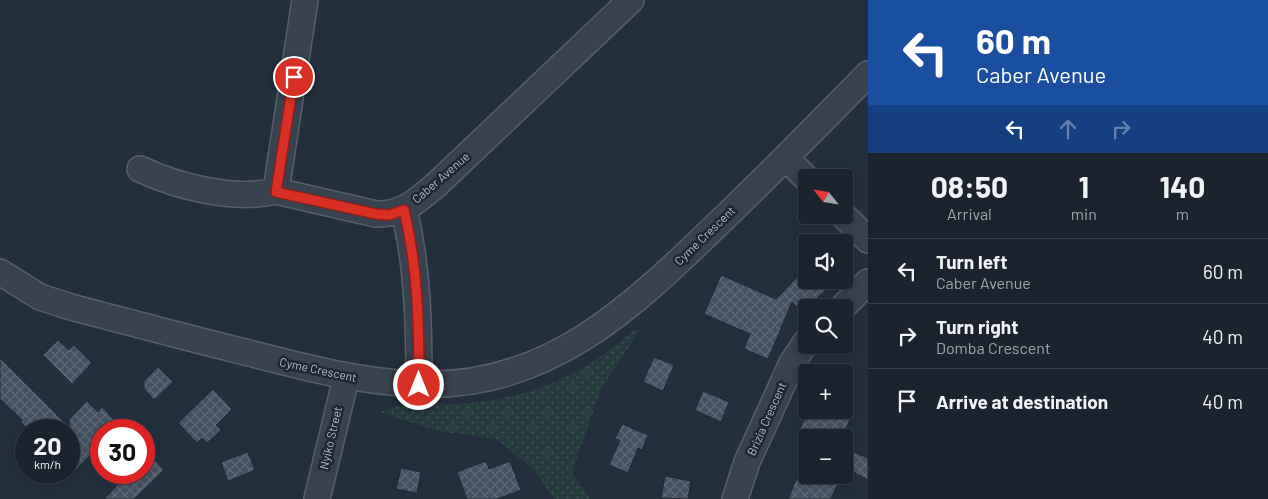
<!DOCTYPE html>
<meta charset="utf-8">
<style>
body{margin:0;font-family:Barlow,sans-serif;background:#242b36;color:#f1f3f6;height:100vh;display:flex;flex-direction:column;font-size:19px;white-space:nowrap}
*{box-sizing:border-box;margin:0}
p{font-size:16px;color:#a0a4aa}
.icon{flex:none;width:28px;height:28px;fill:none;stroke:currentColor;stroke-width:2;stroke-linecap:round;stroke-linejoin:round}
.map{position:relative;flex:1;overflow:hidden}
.details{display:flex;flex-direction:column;background:#1b232e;width:400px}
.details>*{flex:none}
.guide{background:#1a4fa0;color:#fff;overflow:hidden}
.needle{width:32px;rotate:300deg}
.buttons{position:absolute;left:798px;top:169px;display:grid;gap:10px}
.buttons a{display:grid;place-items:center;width:55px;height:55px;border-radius:5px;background:#1b232e;box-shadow:0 2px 8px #0003,0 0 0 1px #39404a;font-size:25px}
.speed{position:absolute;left:15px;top:419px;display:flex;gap:10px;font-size:25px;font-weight:700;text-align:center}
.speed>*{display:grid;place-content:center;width:65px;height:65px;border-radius:50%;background:#1b232e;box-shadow:0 2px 8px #0003,0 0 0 1px #39404a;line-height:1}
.speed small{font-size:12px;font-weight:400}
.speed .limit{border:8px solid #d22;background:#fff;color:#111}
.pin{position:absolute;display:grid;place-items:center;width:42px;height:42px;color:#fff;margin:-21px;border:2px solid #fff;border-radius:50%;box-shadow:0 1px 5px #0007}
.me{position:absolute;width:55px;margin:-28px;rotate:0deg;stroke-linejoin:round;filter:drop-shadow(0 0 4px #0008)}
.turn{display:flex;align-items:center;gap:18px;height:105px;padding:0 25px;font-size:22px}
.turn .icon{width:65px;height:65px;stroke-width:2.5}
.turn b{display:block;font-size:35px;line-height:42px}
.lanes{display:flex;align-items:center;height:48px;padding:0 25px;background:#0003;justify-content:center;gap:25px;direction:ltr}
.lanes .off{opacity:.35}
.eta{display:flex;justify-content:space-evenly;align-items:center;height:85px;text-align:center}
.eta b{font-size:30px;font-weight:700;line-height:35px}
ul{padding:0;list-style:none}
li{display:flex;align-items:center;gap:15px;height:65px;padding:0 25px;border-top:1px solid #39404a}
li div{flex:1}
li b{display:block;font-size:19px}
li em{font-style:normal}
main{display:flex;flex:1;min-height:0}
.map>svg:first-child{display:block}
.grass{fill:url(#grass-dots)}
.building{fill:url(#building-cross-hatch);stroke:#1f2835}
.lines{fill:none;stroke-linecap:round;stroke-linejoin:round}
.street-casing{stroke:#565f6c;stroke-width:28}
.street{stroke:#38414e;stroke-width:25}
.route-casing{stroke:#8d1f18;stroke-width:12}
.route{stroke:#d93025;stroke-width:9}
.labels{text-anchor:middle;stroke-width:5;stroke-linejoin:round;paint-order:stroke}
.street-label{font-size:12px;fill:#b4bcc9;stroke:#1d2633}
</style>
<main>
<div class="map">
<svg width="868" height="499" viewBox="0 0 868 499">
<defs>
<pattern id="grass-dots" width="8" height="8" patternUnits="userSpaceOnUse" patternTransform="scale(1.25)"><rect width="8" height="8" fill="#263c3f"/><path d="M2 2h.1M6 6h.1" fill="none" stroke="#435659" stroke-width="1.8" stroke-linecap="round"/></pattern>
<pattern id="building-cross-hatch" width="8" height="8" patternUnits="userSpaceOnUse" patternTransform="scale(1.25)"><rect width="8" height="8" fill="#455162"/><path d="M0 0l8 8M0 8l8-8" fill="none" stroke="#5d6877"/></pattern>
</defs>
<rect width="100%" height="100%" fill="#242f3e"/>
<path class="grass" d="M634,330H640L601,389L572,473L590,498L589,499H554L533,469L496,439L438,431L380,412C402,401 431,404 455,404C522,402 585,375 634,330Z"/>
<path class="building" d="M805,269L804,275L806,272V280H814L825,291L802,312L792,302L768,359L744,349L750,334L704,314L721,275L776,299Z
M58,340L69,350L74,345L92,363L72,384L43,355Z
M654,357L674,365L663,391L643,382Z
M0,358L69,427V420L87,401L98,412L102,407L117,423L109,430H101V444L69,477V430H29L21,422L22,420L0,399Z
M158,367L173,382L154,400L144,389V381Z
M213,389L232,409L216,425L221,430L207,443L202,438L197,443L178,423Z
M703,391L729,402L721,422L695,410Z
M808,410H854L842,438H796Z
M622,424L648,435L642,450L638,448L628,473L609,465L620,440L615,439Z
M144,448L164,470L134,499H104L130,472H144Z
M844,448L868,458V480L844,467Z
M248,452L255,470L228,481L221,462Z
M486,461L489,469L510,461L521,490L497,499H467L457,472Z
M401,468L421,472L417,493L396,489Z
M798,475H842L831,499H788Z
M665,476L691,481L688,499L661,498Z"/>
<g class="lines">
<g class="street-casing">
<path id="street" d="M786,158L806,178
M140,169C178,187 234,201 276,191L376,214C402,215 417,201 436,185L631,0
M276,191L305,0
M404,210C418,268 419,325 419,385
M843,215L868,240
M0,272L40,297L71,307C128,322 184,337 241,351C300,366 357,382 418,384C550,390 636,303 724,218C773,171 820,123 868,74
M842,308L868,282
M317,499L346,378
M735,499L747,462L792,363L806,342"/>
</g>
<use href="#street" class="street"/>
</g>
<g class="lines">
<g class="route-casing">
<path id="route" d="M294,77L276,192L376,214L389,215L404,210C418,268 419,325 419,385"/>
</g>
<use href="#route" class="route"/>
</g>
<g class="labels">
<g class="street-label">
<text transform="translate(441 178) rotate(-41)" y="4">Caber Avenue</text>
<text transform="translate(705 236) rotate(-44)" y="4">Cyme Crescent</text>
<text transform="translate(318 370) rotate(12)" y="4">Cyme Crescent</text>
<text transform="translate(767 419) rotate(-66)" y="4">Brizia Crescent</text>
<text transform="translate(331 438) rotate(-77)" y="4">Nyiko Street</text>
</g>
</g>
</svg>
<div class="buttons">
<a><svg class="needle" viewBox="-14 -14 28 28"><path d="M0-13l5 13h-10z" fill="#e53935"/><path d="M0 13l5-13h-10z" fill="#a0a4aa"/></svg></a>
<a><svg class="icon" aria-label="sound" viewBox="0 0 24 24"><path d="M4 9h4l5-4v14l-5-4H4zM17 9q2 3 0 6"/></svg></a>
<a><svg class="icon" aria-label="search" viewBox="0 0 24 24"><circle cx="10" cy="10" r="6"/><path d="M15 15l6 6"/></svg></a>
<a>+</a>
<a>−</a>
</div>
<div class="speed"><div>20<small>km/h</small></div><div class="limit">30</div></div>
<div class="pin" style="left:294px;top:77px;background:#d93025"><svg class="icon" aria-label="arrive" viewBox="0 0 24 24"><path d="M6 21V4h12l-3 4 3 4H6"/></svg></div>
<svg class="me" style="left:419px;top:385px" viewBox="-20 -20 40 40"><circle r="17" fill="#d93025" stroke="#fff" stroke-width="3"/><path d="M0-11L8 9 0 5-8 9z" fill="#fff"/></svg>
</div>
<section class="details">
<div class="guide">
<div class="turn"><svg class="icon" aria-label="left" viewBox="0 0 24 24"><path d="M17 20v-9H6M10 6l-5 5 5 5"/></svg><div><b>60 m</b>Caber Avenue</div></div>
<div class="lanes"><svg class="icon" aria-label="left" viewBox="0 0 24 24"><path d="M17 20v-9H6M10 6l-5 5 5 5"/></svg><svg class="icon off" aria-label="ahead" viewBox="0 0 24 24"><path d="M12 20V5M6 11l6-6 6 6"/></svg><svg class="icon off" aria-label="right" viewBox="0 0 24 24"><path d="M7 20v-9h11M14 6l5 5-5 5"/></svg></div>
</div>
<div class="eta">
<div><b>08:50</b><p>Arrival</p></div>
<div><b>1</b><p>min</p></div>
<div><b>140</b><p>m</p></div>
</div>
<ul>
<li><svg class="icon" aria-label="left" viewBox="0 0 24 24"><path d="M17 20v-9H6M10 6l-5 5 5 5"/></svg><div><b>Turn left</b><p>Caber Avenue</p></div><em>60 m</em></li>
<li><svg class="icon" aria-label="right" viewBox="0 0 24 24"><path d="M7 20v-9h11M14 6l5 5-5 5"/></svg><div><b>Turn right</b><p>Domba Crescent</p></div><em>40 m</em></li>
<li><svg class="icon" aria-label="arrive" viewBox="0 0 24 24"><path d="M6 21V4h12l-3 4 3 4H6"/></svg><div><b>Arrive at destination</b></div><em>40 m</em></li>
</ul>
</section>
</main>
